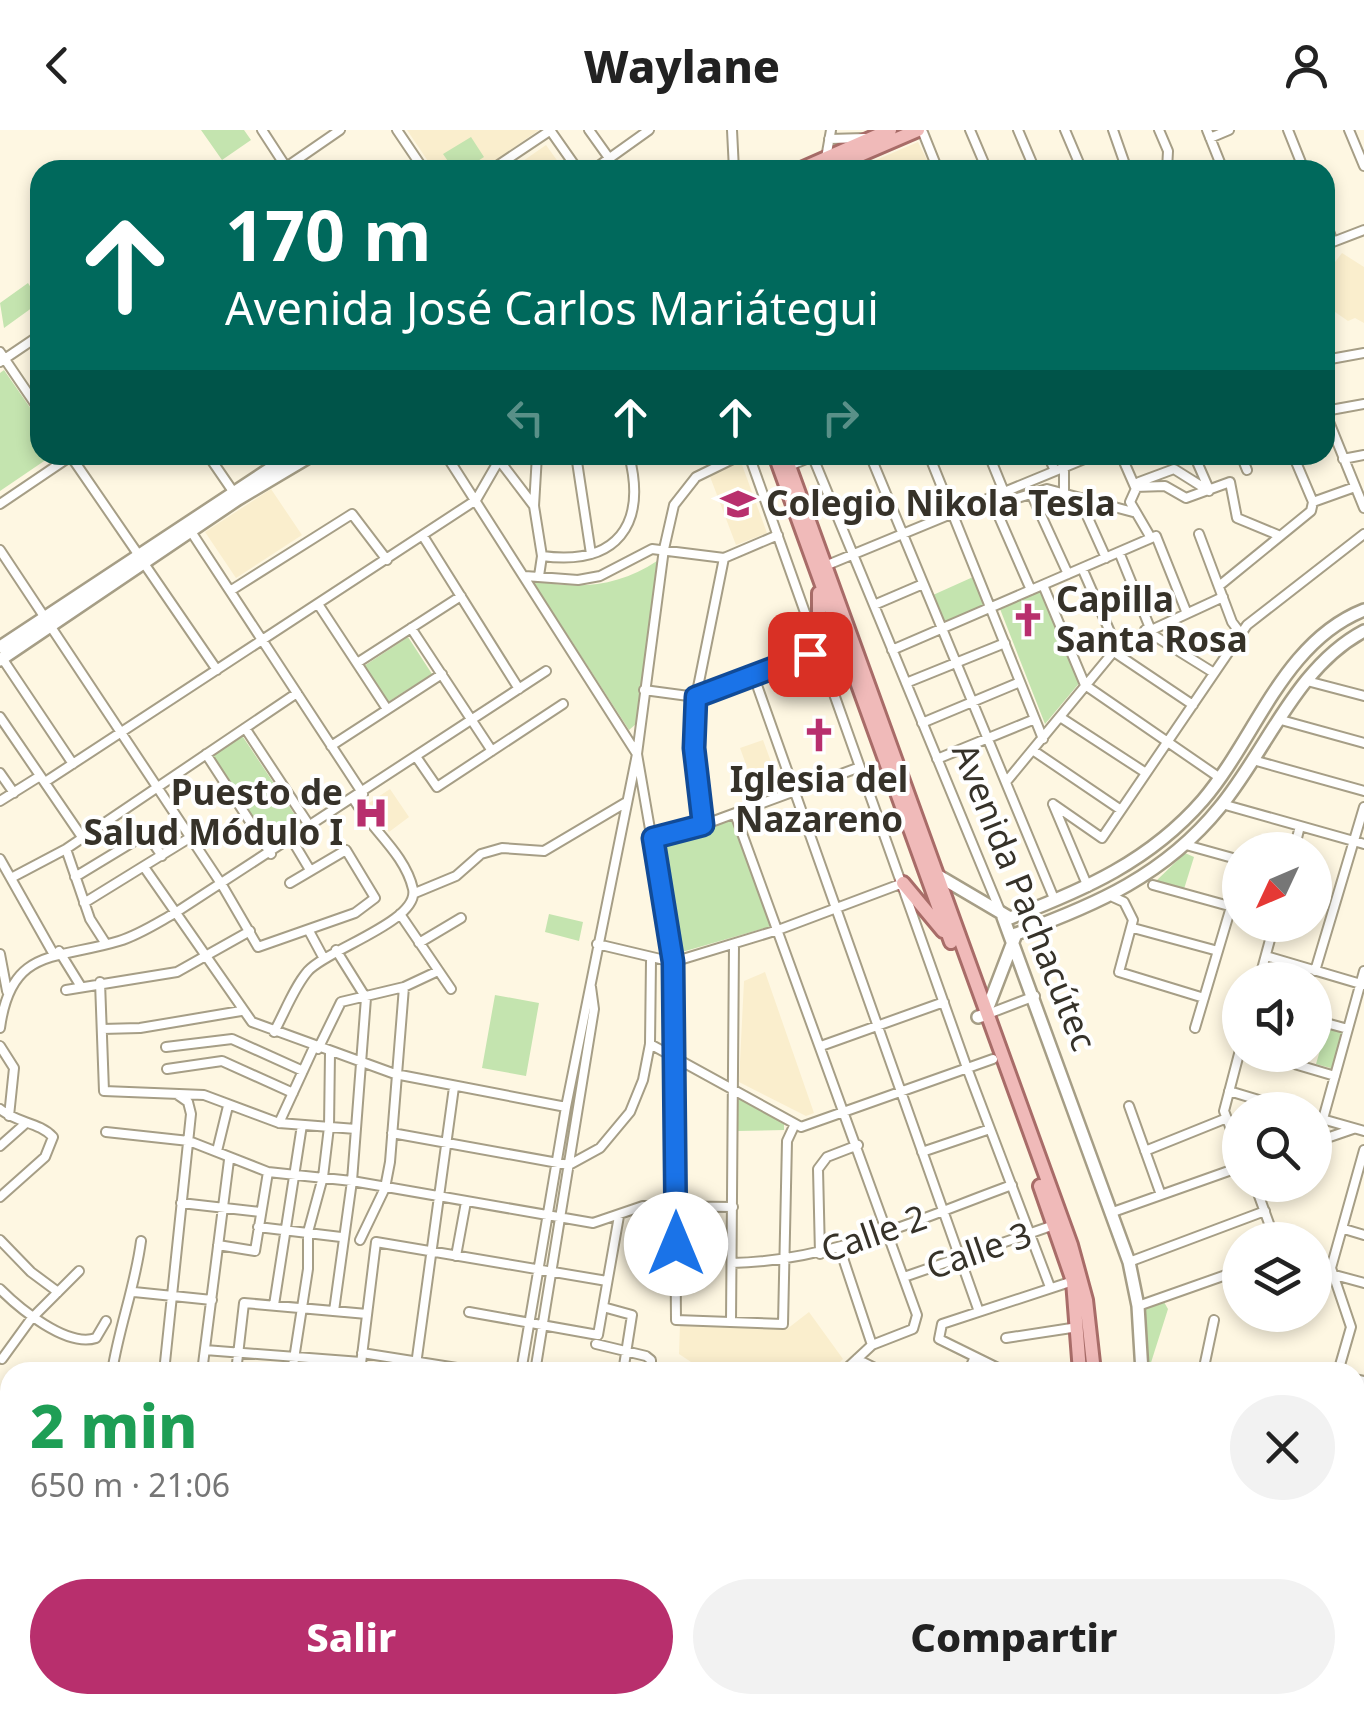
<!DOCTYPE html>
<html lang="es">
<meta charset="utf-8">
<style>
body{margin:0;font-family:"Noto Sans",sans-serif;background:#f2f2f2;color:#222;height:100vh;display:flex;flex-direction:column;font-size:38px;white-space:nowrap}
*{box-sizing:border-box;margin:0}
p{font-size:32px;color:#767676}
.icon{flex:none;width:55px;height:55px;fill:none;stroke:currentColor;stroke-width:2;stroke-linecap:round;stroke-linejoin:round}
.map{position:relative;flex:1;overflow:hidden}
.side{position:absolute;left:0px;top:1232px;width:1365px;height:352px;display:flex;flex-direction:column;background:#fff;border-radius:30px 30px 0 0;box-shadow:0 5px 15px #0003}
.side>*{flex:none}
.banner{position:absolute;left:30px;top:30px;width:1305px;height:305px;border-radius:30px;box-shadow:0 5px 15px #0003;background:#00695c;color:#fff;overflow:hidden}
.needle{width:65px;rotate:226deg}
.controls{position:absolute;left:1222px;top:702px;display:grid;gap:20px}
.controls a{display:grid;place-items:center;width:110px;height:110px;border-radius:50%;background:#fff;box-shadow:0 5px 15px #0003;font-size:50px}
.pin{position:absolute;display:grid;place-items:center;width:85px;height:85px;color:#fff;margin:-42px;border-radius:20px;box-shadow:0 5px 15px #0006}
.me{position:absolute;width:110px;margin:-55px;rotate:0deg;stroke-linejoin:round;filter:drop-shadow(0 0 8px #0008)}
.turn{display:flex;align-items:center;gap:35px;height:210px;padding:0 30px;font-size:45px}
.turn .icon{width:130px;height:130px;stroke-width:2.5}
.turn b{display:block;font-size:70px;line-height:85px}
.lanes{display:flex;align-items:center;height:95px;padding:0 30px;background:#0003;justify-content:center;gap:50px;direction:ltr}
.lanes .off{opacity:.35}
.round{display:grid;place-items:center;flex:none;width:105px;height:105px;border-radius:52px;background:#f2f2f2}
.overview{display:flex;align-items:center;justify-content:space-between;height:170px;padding:0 30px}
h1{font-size:60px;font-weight:800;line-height:75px;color:#1e9e55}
.primary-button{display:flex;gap:20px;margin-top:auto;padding:20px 30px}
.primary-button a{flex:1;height:115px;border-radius:60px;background:#b82f6d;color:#fff;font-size:40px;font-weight:800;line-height:115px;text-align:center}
.primary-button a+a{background:#f2f2f2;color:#222}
header{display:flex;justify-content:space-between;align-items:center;height:130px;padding:0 30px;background:#fff;font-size:45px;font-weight:800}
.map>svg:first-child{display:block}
.built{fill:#faeecd}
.green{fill:#c4e4af}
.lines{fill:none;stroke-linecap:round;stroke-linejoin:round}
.street-casing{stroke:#a69e86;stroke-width:12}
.secondary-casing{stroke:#a69e86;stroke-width:16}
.primary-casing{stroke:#a86c68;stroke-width:18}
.street{stroke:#fff;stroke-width:8}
.secondary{stroke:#fff;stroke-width:11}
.primary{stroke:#f0bab9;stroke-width:12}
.route-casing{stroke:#114b97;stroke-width:25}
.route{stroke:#1a73e8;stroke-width:18}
.labels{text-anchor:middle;stroke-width:8;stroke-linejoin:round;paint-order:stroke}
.poi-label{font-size:35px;font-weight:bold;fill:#363229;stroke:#fff;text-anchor:start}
.street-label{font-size:35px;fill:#363229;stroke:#fff}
</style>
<header><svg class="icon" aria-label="back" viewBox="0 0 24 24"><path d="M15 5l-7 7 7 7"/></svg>Waylane<svg class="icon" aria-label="person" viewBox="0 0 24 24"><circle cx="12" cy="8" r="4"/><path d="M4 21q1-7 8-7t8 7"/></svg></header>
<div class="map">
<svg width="1364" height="1584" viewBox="0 0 1364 1584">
<rect width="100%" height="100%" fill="#fef7e2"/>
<path class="built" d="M407,0H539L482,40H434Z
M918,12L932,40H854L855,39Z
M546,15L564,40H510Z
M1342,123L1364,137V193L1355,188L1348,191L1325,175V145Z
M741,332L767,403L736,415L709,344Z
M271,359L302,405L236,448L205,402Z
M763,610L781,659L758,667L740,618Z
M390,659L409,687L389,702L369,673Z
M765,842L814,983L806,986L739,952L744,851Z
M809,1182L843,1229L830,1242H706L679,1224L680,1194L787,1199Z"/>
<path class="green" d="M201,0H244L251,10L222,30Z
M471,7L484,27L464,40H454L443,24Z
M28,153L40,172L4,198L0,173Z
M4,240L40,292V325H53L0,361V243Z
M657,431L636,594L629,600L532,450C577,460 618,457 657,431Z
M973,447L985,474L945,492L933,465Z
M1040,461L1081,551L1045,594L1000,479Z
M408,507L432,544L388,572L364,536Z
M241,604L303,697L272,717L211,624Z
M732,690L737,691L772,796L682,822L660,711Z
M1185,723L1194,727L1184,759L1156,751Z
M549,784L583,792L579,811L545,802Z
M495,865L539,873L526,946L482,938Z
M1327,896L1345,901L1334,939L1316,934Z
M741,968L784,994V1000L737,1001L736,972Z
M1164,1172L1168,1179L1148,1242L1144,1180L1150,1174Z"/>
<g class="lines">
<g class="street-casing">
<path id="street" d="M262,0L288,40
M397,0L424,40
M550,0L578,40
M589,0L609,28
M732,0L734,40
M922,0L938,40
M970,0L987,40
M1018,0L1035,40
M1065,0L1082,40
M1113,0L1127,40
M1159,0L1168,21L1167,40
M1207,0L1223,40
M1288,0L1304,40
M1349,0L1364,36
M1210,8L1229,0
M829,9L865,8
M826,28L831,0
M282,40L340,0
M491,40L551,0
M593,40L649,0
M1325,91L1333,112
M1325,115L1364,100
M0,222L40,281
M1325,230L1364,223
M0,232L40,205
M1325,281L1364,274
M1325,282L1364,378
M70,325L138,424
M208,325L232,360
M446,325L637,624L673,832L676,1190L783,1194L787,1011L794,996
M537,325L534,376L542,426L539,446
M576,325L591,424
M749,325L967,938L1050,1157
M812,325L1001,783
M870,325L1055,771
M929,325L1043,609
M989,325L1004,362
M1048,325L1055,341
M1121,325L1135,357L1165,356L1186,368L1230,352L1237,388L1278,405
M1194,325L1208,357
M1241,325L1247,340
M1293,325L1313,372
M1343,329L1364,325
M499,330L534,376
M789,336L816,325
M1030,361L1068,444
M1064,363V337
M1079,368L1106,428
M993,373L1031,460
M0,374L71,326
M994,375L1047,359L1133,382
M190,400L363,664
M1199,404L1232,492L1241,504
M423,406L519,559
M1151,408L1130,372L1139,352L1174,339L1209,361
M0,420L222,755L258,817L355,783L375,768L346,720L290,753
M1119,422L1150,498
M542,426C617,436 647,395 629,325
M143,432L217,540
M825,436L1094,325
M1082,438L1117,518
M525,446L578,450L600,446L652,419L724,428L778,405
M1043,455L1085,555L1220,648
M1219,456L1311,381L1313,372L1355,357
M230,461L352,384L387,430
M318,474L387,579
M874,475L923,454
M411,498L492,621
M1145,500L1214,543
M892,520L1156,406L1186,481
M1114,522L1193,575
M2,528L73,634
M357,533L461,466
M753,544L978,1179
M1307,551L1364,566
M906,553L1005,513
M644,560L696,567L819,520
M0,587L82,707
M1060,587L1146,643
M1281,590L1364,613
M922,593L1020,552
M245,598L311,698
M331,616L442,544
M1034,621L1121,680
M206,624L271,724
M417,628L437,657L563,574
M937,629L1035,589
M1253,630L1364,661
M0,643L14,663
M45,652L476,370L502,325
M1006,652L1119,515L1223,467
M0,671L40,646
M1053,674L1102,708L1247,495L1364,404
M1053,674L1088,757
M1222,674L1364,714
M735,684L917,1185L913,1199L872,1215L843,1242
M703,695L694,618L696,567L724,428
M653,708L703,695L860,637
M292,710L310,740
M1186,715L1240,730
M66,719L90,789L106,814
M1294,720L1300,696
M0,729L53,823
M144,737L252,892L395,944L566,977
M75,747L141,707L151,710L162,726
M11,748L66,719L297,563
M1153,755L1240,779
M415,763L456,746L481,724L502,718L544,721L625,673
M1113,767L1124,772L1133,790L1119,842L1204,868
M84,773L191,707
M400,784L451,859
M1133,798L1218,821
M309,801L323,827
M419,813L461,788
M597,814L673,832L778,800L903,753
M59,821L80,855
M0,824L7,861
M1266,826L1364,855
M1315,841L1364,677
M1259,850L1274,795
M100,852L104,961L204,965L279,993L356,999
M66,860L177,842L250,801
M988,884L1035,866
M1315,890L1348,899
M0,898C11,816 57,830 119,811C139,805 157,793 175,783L546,541
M1195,898L1231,777
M102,899L140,898L241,881
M274,902C285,882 294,857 308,841C328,819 420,791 413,759C405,724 372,700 354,670
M650,914L801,997L993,929
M0,916L14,938L9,986
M821,916L944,872
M166,917L232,909L303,941
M318,919L341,872L404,857L436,842
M1240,920L1224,981L1240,1023
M1264,925L1335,946
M167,939L222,931L293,963
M1229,961L1292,980
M1129,976L1161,1065
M0,979C16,993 39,992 53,1007L45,1027L0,1067
M1315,987L1364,1001
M1323,989L1364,841
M279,993L314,917
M106,1002L189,1011L268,1042L352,1051L593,1093L643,1076L733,1077
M392,1003L569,1035L600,1018L630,982L643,950L650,914L651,830
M1315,1012L1353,999
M0,1016L26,993
M217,1021L228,976
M1145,1021L1227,988
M922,1022L990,999
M1255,1055L1275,1110
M181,1073L260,1082
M1113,1082L1240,1037
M258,1097L341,1107
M1344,1099L1364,1105
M0,1110L31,1142L58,1162
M360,1110L385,1058L390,1032L404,857
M218,1115L255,1121L268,1042
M840,1119L872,1215
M820,1124L818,1039L827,1027L858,1015
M456,1126L466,1072
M1129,1132L1265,1081
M732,1133C833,1131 918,1089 1012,1055
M1331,1144L1364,1153
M904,1147L1054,1095
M0,1159C19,1178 67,1218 96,1208L106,1191
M134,1162L212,1170
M274,1175L302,995
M1138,1176L1240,1140
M603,1177L632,1185L623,1242
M334,1181L352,1051L366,868L336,820
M469,1182L598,1205L619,1086
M731,1192L734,814
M1006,1208L1078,1197
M596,1214L646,1226L651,1230V1242
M205,1220L361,1232
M362,1223L482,1242
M2,1229L31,1189L79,1141
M857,1229L883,1242
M112,1242C119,1197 135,1157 141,1111
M164,1242L191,984L188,972L178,965
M202,1242L229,1030
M236,1242L244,1173L367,1184
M292,1242L308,1139V1102L323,1047L329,997L330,923
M360,1242L376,1112L607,1151
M415,1242L454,957
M521,1242L566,977L637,624L664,419L674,375L696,347L741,325
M535,1242L594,879L591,857
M968,1242L975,1227
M1006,1242L939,1209L942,1194L1073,1151
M1203,1242L1214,1190
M1338,1242L1351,1197L1331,1138L1364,1020
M1355,1249L1364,1251
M1355,1302L1364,1305
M0,1342L10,1345
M1355,1349L1364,1352
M1355,1418L1360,1400
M0,1443L10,1487
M0,1509L10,1505
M39,1575L42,1584
M226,1575L231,1584
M531,1575L575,1584
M689,1575L704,1584
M896,1575L912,1584
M1320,1575L1353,1584
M801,1582L804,1584
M102,1584L117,1575
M210,1584L225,1575
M321,1584L336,1575
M372,1584L374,1575
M404,1584L405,1575
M454,1584L455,1575
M644,1584L647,1575
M785,1584L787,1575
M930,1584L935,1575
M1129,1584L1131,1575
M1209,1584L1211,1575"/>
</g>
<g class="secondary-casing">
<path id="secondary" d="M0,517L291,325
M0,530L238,369L312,325
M937,745L1010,788C1084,760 1150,731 1203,670C1256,608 1283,512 1364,480
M1003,787L1129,1132L1138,1176L1142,1242
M978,887L985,885L1016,804C1096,775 1165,745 1220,677C1267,620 1296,537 1364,501
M1355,1535L1364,1538
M1354,1575L1364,1580
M1005,1584L1010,1575"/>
</g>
<g class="primary-casing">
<path id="primary" d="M799,40L890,0
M825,40L918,0
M775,325L951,812
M785,325L1071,1115L1086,1170L1094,1242
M819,463V520
M903,753L943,801
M1040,1056L1073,1151L1080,1242
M940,1584L945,1575
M981,1584L986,1575"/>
</g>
<use href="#street" class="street"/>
<use href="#secondary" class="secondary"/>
<use href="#primary" class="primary"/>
</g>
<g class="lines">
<g class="route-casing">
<path id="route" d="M676,1114L673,832L653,708L703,695L694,618L696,567L810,524"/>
</g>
<use href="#route" class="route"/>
</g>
<defs>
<g id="school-bare" transform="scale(2.7)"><path d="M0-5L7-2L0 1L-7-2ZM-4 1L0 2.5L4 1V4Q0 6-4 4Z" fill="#b82f6d" stroke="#fff" stroke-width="2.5" paint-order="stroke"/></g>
<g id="church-bare" transform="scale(2.7)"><path d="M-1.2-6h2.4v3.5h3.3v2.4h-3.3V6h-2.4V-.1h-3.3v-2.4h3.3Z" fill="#b82f6d" stroke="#fff" stroke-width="2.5" paint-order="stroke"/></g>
<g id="hospital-bare" transform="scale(2.7)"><path d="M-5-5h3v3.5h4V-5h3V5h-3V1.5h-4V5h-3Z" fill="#b82f6d" stroke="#fff" stroke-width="2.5" paint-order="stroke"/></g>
</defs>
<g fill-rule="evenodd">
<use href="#school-bare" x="738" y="374"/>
<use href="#church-bare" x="1028" y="490"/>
<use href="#church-bare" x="819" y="605"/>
<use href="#hospital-bare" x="371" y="683"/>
</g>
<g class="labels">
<g class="poi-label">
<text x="766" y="386">Colegio Nikola Tesla</text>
<text x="1056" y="482">Capilla<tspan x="1056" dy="40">Santa Rosa</tspan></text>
<text x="819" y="662" text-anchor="middle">Iglesia del<tspan x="819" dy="40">Nazareno</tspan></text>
<text x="343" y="675" text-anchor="end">Puesto de<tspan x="343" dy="40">Salud Módulo I</tspan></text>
</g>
<g class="street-label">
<text transform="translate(1024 767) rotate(68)" y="12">Avenida Pachacútec</text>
<text transform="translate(874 1104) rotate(-19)" y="12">Calle 2</text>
<text transform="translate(979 1121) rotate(-19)" y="12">Calle 3</text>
</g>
</g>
</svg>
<div class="controls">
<a><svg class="needle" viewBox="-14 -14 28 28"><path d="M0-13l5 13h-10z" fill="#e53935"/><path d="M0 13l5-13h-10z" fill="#767676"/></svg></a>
<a><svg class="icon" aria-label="sound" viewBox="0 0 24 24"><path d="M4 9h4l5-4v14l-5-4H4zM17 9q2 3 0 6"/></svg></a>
<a><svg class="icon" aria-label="search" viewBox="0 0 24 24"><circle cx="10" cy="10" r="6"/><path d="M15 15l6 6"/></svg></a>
<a><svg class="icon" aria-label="layers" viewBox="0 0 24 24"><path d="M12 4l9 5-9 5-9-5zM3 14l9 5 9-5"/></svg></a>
</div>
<div class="pin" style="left:810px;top:524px;background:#d93025"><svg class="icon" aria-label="arrive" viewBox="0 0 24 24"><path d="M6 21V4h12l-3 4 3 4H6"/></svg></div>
<svg class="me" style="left:676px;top:1114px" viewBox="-20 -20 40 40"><circle r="19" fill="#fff"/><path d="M0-13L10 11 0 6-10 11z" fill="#1a73e8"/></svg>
<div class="banner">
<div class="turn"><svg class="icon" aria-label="ahead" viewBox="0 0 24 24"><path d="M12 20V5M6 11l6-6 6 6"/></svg><div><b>170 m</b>Avenida José Carlos Mariátegui</div></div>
<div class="lanes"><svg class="icon off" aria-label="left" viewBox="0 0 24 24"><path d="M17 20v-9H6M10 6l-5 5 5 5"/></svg><svg class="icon" aria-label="ahead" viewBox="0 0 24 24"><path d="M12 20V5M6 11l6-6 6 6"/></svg><svg class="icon" aria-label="ahead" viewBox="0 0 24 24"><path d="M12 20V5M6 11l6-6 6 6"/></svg><svg class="icon off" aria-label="right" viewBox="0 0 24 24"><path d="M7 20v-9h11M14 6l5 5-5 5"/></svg></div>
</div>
<section class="side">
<div class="overview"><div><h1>2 min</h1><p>650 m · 21:06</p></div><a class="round"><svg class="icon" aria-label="close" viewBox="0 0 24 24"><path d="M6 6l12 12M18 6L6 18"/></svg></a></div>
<div class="primary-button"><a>Salir</a><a>Compartir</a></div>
</section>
</div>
